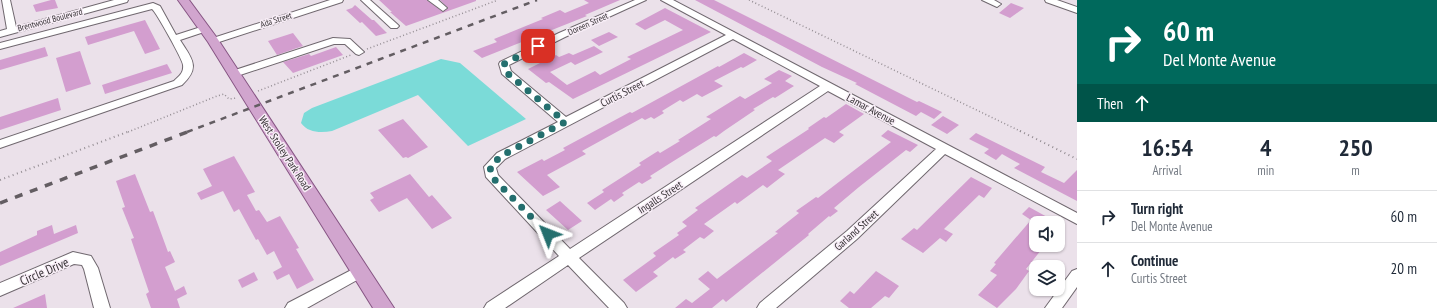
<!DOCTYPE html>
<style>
body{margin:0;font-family:"PT Sans Narrow",sans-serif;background:#f6f6f7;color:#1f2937;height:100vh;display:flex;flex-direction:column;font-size:15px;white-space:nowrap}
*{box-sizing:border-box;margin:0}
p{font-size:13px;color:#747a83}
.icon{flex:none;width:22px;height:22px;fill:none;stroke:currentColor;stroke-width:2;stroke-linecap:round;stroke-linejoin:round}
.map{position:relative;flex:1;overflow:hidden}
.drawer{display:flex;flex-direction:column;background:#fff;width:360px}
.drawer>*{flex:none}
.guide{background:#00695c;color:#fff;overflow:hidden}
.fabs{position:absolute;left:1029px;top:216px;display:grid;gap:8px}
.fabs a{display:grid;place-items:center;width:36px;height:36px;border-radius:8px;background:#fff;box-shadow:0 1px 3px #0004;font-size:20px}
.pin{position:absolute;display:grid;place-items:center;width:34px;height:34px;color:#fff;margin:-17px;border-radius:8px;box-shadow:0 2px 6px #0006}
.me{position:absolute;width:44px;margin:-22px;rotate:315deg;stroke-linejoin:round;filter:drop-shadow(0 0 3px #0008)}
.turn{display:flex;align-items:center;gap:14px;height:84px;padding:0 20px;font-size:18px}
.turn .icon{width:52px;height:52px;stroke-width:2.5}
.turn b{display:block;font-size:28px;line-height:34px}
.then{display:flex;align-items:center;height:38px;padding:0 20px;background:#0003;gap:8px;font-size:15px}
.eta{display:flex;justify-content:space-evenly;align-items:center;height:68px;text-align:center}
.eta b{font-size:24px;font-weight:600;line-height:28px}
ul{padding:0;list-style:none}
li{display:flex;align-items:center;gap:12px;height:52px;padding:0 20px;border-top:1px solid #e0e1e3}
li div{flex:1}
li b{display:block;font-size:15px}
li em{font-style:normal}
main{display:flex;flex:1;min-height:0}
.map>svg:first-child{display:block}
.water{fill:#7bdbd8}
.building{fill:#d39ecf}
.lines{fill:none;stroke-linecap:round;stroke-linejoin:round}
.minor-casing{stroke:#70686f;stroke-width:2}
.major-casing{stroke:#875684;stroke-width:2}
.path-far1{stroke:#958e94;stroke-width:1.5;stroke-dasharray:1 2.5;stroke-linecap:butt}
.path{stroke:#958e94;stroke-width:2;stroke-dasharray:1 3.5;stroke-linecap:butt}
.minor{fill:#fff;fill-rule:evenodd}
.major{fill:#d1a5ce;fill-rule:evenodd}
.rail-far1{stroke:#635d62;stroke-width:2.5;stroke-dasharray:6 6;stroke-linecap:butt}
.rail{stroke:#635d62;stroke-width:3.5;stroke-dasharray:8 8;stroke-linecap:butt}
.route{stroke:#246f6e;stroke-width:7;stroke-dasharray:0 12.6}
.labels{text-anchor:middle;stroke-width:3;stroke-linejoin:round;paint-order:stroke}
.far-street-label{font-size:9px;fill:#383437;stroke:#f8eef7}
.street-label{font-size:11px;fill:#383437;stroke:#f8eef7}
.near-street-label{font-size:13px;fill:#383437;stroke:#f8eef7}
</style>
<main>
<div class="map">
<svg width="1077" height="308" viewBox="0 0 1077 308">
<rect width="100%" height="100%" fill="#ebe1ea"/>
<path class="water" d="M441,59L460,63L526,119L468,146L418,95L332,131C321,133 308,133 301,123L304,113L312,108Z"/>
<path class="building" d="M51,0H55L58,8L36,12L33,5Z
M379,0H427L443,12L448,8L440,0H476V1L406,26L390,12H392Z
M584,0H620L585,15L587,16L482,58L473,51L497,42L494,39L543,19L541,18L560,10L565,13L589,3Z
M695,0H714L917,102L919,101L942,112L934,119L921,112L916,116L855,84L857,83L822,67Z
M1011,3L1024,8L1010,18L999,13Z
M355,5L372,20H374L387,33L376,36L362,22L360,23L346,10L352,8Z
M665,8L711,32L573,99L549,82L546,83L528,69L556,55L559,57L569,53L573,55L594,46L603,52L575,65L571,62L550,72L567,85L595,71L600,75L631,59L627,57L683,30L665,20L645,30L635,24Z
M145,20L160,49L145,54L134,31L88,45L85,37Z
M609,32L618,37L599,46L591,40Z
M293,33L303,46L277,55L268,41Z
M45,47L48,56L0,70V60Z
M336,47L343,55L293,73L283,62L309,54L311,56Z
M80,51L91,84L66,92L56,58Z
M744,53L757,60L743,68L741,67L714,81L723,86L702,97L697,94L683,102L680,100L662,111L664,113L654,119L651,117L645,120L642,118L582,151L586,154L547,175L560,187L543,196L517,172L542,159L544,161L565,150L563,148L630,112L632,113L718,66L719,67Z
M167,64L172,73L105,94L102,85Z
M779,70L792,76L785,81L794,86L775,98L773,97L753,109L755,110L724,131L716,137L714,136L672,162L650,176L652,178L642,184L639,182L622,193L624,195L614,202L611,199L595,210L587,203L604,192L602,190L641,165L639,163L658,151L660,153L680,141L678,140L711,119L706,117L740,96L745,99L772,83L764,79Z
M58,98L61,110L0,130V117Z
M846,104L864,114L839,132L844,135L834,143L825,138L778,170L785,174L767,188L763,185L737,204L735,202L704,224L714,231L704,239L700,237L683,250L686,252L675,259L673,257L653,272L658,276L636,292L623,280L656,256L653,253L679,235L677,233L687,226L682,222L698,210L695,208L742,175L747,178L772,161L766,157L809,129L808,128L824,117L826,118Z
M943,116L959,125L947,134L931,125Z
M403,119L428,147L408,158L406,157L403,158L378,130Z
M888,130L918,145L910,152L906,150L859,187L834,208L838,211L830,217L829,216L808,234L809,235L726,302L723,299L712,308H675L686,299L692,303L710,289L698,279L708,271L717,279L778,233L775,232L799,213L796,211L816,197L818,198L891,142L881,136Z
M976,133L1045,167L1041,172L1064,183L1077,170V201L1014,168L1020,164L1002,154L996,160L984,153L989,149L969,139Z
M234,156L255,192L247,195L256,211L259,210L267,222L280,216L299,248L296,249L314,280L297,289L289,274L277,280L273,272L282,267L274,251L267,255L258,239L256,240L239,209L234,212L223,191L201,200L197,193L212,186L203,169Z
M135,174L150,212L153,211L168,252L170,251L175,262L165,267L175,291L184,286L187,294L177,299L180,308H151L146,294L149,292L131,239L134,238L122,208L125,207L116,181Z
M410,174L429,197L432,195L452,218L432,229L407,198L379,212L370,200L374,198L370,193Z
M971,177L992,188L984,198L979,195L944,229L953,234L946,242L940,238L923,253L901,239L914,228L917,230Z
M560,201L582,221L568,230L546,210Z
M1029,207L1058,223H1036V245H1045L1026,269L1029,271L1016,289L997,308L978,295L997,275L990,271L996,264L994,263L1031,220L1022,214Z
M52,225L54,234L76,225L78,233L0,266V252L37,235V231Z
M876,271L899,286L889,298L885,296L871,308H849L840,301L850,291L854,294Z
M254,272L258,280L242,288L238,280Z
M45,294L47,308H13Z"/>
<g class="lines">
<g class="minor-casing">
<path id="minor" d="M2,0H10L16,27L114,0H128L127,2L0,37V31L7,29Z
M330,0H343L342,2L216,43L213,44L208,41L210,39Z
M361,0H370L397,24L399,26L397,28H391Z
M428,0H438L447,8L443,11Z
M635,0H646L565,37L509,65L511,71L566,117L726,35L661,0H673L1077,213V224L945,154L857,239L776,308H757L760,303L847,231L936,149L828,91L579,258L624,303L627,308H609L568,265L505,308H484L487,303L559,256L486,177L484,167L497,153L558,122L502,74L499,64L500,62L559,33ZM733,39L820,86L570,249L498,175L496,168L505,159Z
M982,0H994L1001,4L997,7Z
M1045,0H1057L1077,7V13L1046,2Z
M153,3L160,6L176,35L204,26L209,29L207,31L180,40C192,59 201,67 182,85L0,148V140L174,81C179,76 184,73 183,65C183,60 156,12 152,9L0,49V43Z
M333,38L350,39L364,52L359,55L356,54L345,44H334L237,76L233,77L228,74L229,72Z
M73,252L91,256L98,268L110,308H94L84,269L82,265L74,264L0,296V283Z
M361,265L366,267L368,271L366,275L307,308H285L288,303Z
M1077,269V287L1062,308H1045L1072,271Z"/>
</g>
<g class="major-casing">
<path id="major" d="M178,0H189L217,38L394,308H373L208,42Z"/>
</g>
<path class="path-far1" d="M749,0L1022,132
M367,49L498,0
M258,91L351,55
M128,132L217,96L224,94L229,99L237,98"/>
<path class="path" d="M1020,131L1077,159
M0,180L130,131"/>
<use href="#minor" class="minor"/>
<use href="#major" class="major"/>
<path class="rail-far1" d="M187,132L537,0"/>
<path class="rail" d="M0,203L190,131"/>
</g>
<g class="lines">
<path class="route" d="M538,46L504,64L506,72L565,122L501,156L490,167L492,177L548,234"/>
</g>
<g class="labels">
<g class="far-street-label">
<text transform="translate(50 20) rotate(-15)" y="3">Brentwood Boulevard</text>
<text transform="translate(276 20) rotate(-18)" y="3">Ada Street</text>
<text transform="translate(588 24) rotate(-24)" y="3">Doreen Street</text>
</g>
<g class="street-label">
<text transform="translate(622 93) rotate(-27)" y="4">Curtis Street</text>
<text transform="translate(871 109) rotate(28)" y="4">Lamar Avenue</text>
<text transform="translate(285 153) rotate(57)" y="4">West Stolley Park Road</text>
<text transform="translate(660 197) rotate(-33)" y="4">Ingalls Street</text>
<text transform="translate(856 230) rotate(-42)" y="4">Garland Street</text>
</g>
<g class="near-street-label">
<text transform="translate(44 271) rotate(-23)" y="5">Circle Drive</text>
</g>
</g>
</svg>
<div class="fabs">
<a><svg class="icon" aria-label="sound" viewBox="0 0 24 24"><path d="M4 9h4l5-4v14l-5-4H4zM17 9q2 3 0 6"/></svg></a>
<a><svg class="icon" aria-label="layers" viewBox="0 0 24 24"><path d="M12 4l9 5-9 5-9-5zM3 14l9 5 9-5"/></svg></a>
</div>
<div class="pin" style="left:538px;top:46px;background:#d93025"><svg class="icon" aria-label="arrive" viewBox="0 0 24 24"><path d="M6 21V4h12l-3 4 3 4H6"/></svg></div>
<svg class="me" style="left:548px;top:234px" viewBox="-20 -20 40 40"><path d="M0-17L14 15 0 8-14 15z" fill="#246f6e" stroke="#fff" stroke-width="4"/></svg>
</div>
<section class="drawer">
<div class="guide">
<div class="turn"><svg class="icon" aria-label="right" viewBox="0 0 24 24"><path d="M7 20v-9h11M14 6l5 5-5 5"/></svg><div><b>60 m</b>Del Monte Avenue</div></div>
<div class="then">Then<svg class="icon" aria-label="ahead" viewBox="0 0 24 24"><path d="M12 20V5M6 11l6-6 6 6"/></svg></div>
</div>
<div class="eta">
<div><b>16:54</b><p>Arrival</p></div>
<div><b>4</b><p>min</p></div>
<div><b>250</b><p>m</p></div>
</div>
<ul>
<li><svg class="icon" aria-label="right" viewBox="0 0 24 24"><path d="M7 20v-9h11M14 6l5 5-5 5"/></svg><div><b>Turn right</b><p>Del Monte Avenue</p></div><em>60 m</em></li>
<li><svg class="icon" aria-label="ahead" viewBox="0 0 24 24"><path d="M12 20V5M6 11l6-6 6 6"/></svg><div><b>Continue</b><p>Curtis Street</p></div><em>20 m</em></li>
</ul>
</section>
</main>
